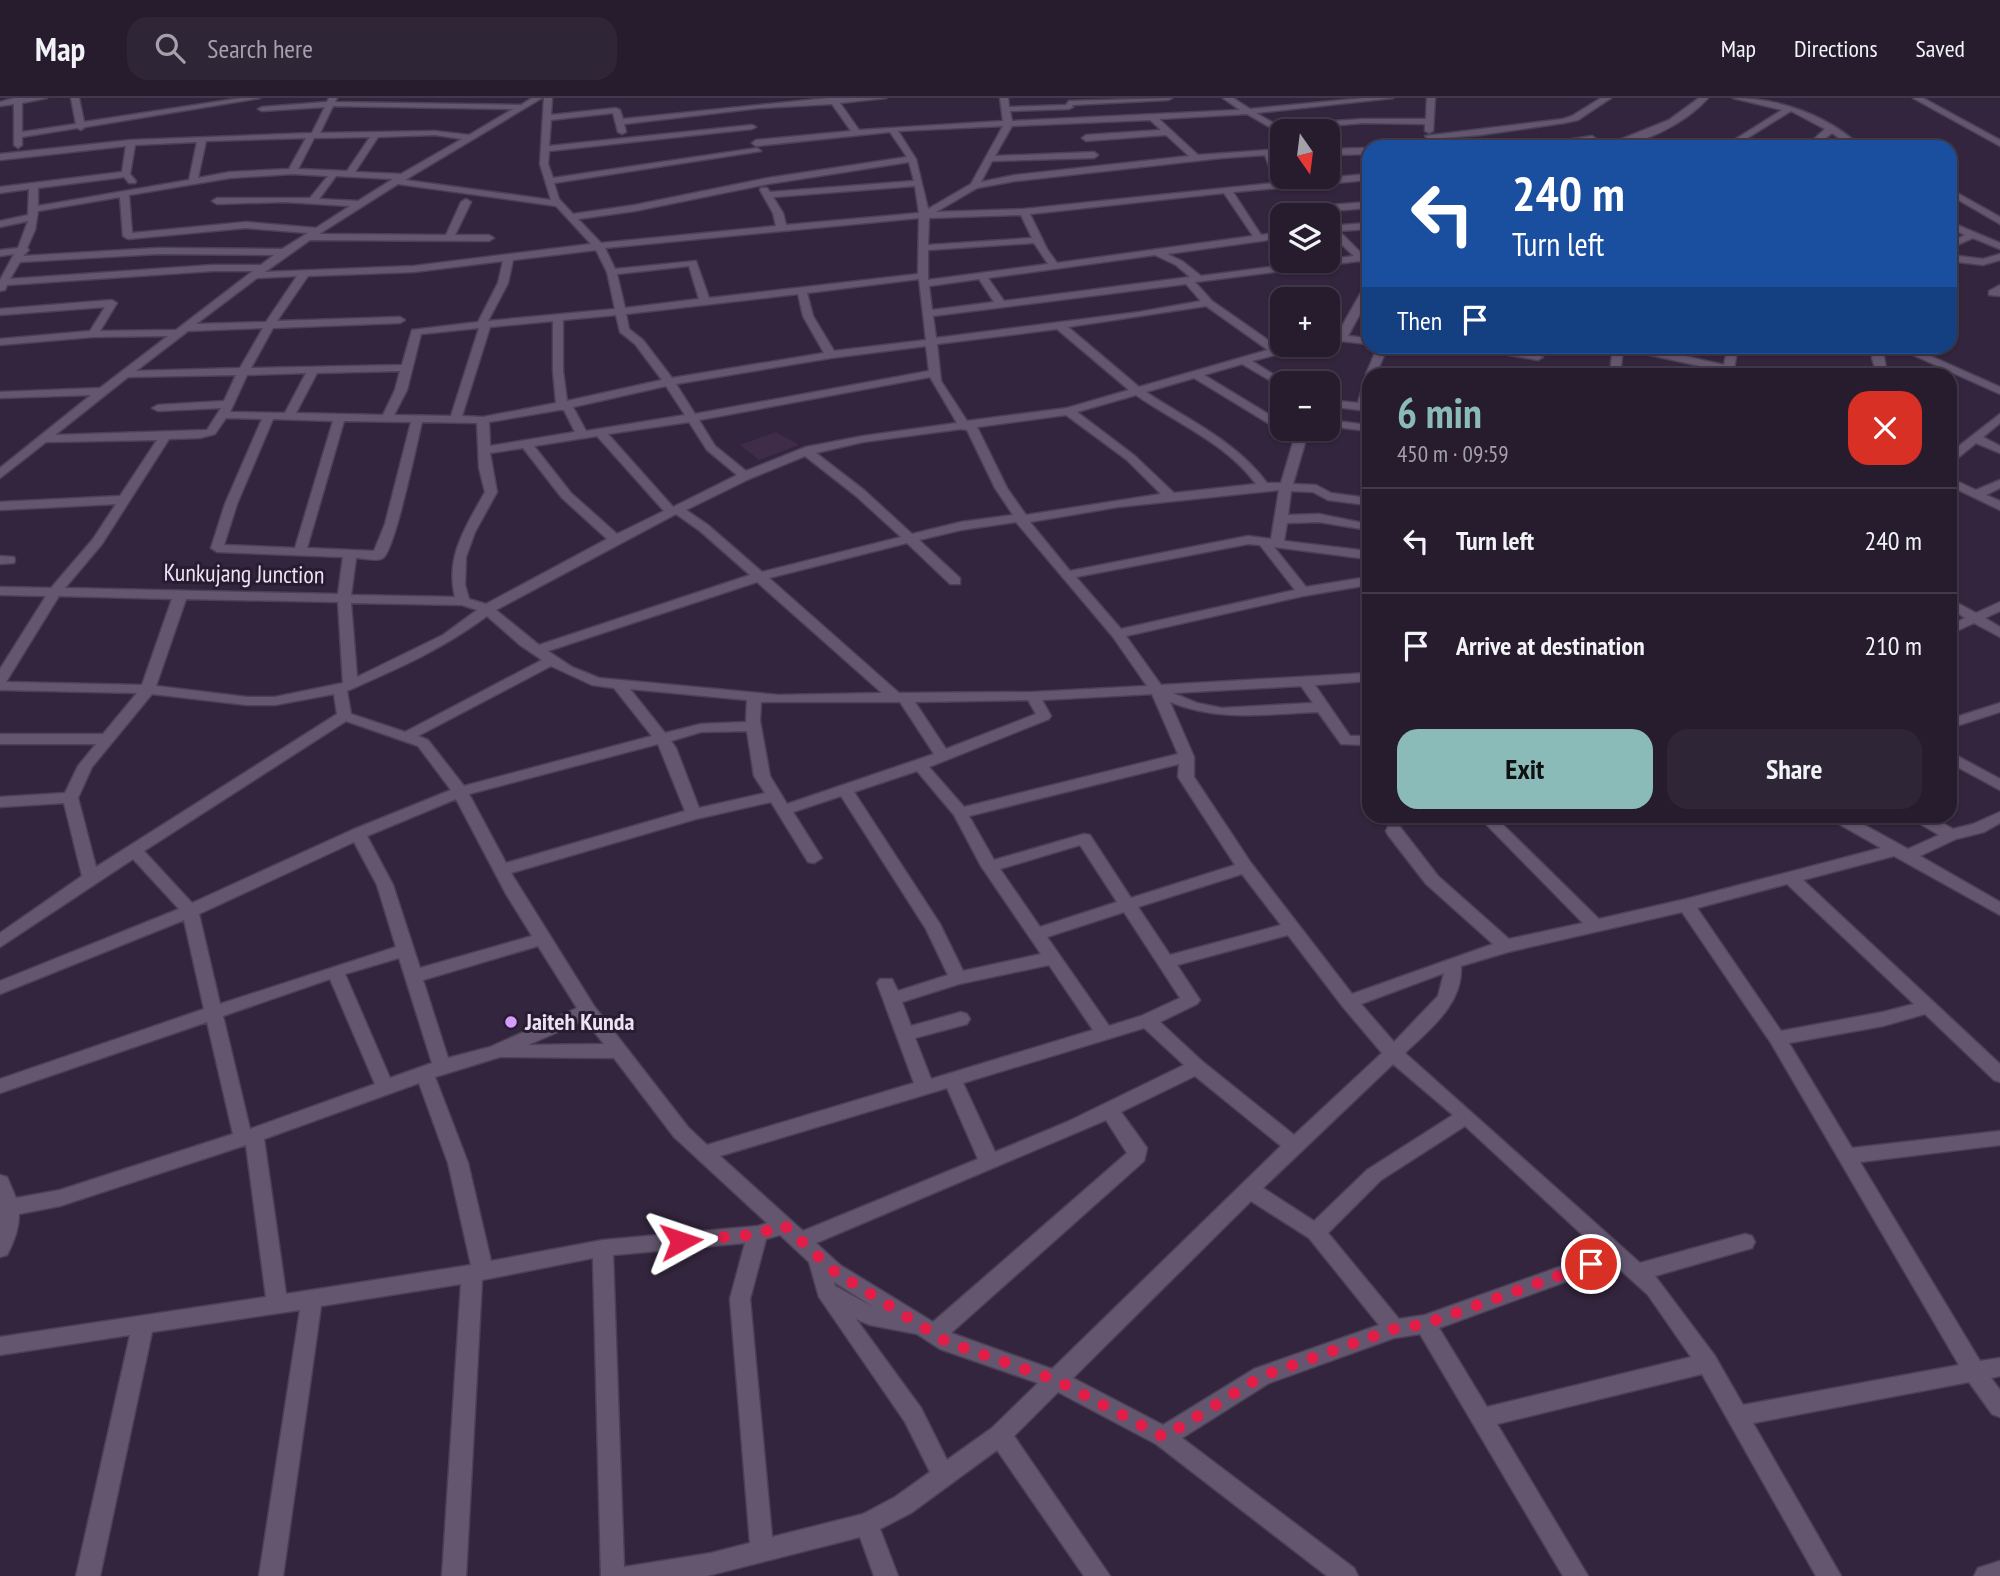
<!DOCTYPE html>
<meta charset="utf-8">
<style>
body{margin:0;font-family:"PT Sans Narrow",sans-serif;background:#2e2536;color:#f1f3f6;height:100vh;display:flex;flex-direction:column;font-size:26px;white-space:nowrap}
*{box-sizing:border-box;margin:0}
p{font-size:23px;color:#a4a1aa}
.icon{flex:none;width:38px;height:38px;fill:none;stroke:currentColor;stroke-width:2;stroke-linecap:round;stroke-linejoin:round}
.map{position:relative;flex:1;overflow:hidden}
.sheet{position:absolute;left:1362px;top:270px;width:595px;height:455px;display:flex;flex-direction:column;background:#261c2e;border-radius:21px;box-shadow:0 2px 5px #0004,0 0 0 2px #423a4a}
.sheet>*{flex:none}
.top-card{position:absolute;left:1362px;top:42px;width:595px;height:214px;border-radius:21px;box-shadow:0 2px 5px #0004,0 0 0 2px #423a4a;background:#1a4fa0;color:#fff;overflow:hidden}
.needle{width:46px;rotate:166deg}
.fabs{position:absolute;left:1270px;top:21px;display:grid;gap:14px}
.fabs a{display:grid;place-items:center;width:70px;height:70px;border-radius:14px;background:#261c2e;box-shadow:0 2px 5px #0004,0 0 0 2px #423a4a;font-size:35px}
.pin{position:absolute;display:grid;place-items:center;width:60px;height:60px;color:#fff;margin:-30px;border:4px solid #fff;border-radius:50%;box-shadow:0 2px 7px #0007}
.me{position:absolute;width:77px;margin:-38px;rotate:85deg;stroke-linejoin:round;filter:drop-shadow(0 0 5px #0008)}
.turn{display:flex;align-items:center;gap:24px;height:147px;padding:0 35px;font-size:32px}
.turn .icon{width:91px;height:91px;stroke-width:2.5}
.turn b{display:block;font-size:49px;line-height:60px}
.then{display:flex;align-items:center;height:66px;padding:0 35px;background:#0003;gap:14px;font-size:26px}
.round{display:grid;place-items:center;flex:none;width:74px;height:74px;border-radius:21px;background:#2e2536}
.summary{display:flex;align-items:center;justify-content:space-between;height:119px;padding:0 35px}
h1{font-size:42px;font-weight:600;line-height:52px;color:#8bbbb9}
.action{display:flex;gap:14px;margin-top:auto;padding:14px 35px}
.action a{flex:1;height:80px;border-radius:21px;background:#8bbbb9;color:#111;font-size:28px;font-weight:600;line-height:80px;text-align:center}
.action a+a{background:#2e2536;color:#f1f3f6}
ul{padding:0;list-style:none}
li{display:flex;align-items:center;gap:21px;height:105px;padding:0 35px;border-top:2px solid #423a4a}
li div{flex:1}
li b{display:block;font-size:26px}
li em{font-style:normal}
header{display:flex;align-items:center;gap:42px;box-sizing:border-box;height:98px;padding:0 35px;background:#261c2e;border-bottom:2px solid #423a4a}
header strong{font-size:33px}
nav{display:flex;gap:38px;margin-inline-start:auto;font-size:24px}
.search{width:490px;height:63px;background:#2e2536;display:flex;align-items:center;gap:18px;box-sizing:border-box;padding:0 24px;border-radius:21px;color:#a4a1aa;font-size:26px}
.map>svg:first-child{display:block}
.built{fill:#3e2c49}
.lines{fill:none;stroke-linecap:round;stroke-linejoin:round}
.minor-casing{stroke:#4c4055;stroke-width:3}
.minor{fill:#655670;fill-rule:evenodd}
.route{stroke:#e11d48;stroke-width:12;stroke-dasharray:0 21.6}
.poi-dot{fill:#d49cfc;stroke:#291b32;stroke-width:2.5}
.labels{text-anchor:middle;stroke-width:6;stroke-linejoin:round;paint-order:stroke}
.street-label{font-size:24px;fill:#ebe2f2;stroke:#291b32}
.poi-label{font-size:24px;font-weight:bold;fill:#ebe2f2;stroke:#291b32;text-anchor:start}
</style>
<header>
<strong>Map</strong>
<div class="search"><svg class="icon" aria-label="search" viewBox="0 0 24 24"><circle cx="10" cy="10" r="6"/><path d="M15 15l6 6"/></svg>Search here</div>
<nav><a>Map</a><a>Directions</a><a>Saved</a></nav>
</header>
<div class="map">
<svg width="2000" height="1478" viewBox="0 0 2000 1478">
<rect width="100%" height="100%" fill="#33253d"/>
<path class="built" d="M776,334L799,347L759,362L740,347Z"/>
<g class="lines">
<g class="minor-casing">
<path id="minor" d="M14,0H47L22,5V34L76,26L71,0H79L84,24L241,0H260L85,29L81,32L77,30L22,39V47L18,50L14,47V6L0,8V4Z
M329,0H337L335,4L521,7L532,0H542L405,82L551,102L540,66L544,0H552L551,17L616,10L620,12L623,21L828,0H886L840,5L859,32L1003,23L1000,0H1008L1009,9L1066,7L1069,3L1172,0L1168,2L1072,7L1073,9L1069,11L1010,13L1012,23L1240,12L1223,0H1233L1250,11L1364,0H1393L1256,15L1277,27L1363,21H1426L1427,0H1435L1433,33L1429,35L1425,33V26L1363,25L1284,32L1286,33H1283V37L1247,16L1159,21L1198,57L1283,51V57H1273L1283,84L1368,76V82L1233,94L1261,137L1283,134V140L1167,156L1182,163L1201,178L1354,158L1328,134V128L1368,125V131L1339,133L1368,162V169L1359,163L1195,184L1212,203L1278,249L1312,247L1252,263L1287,285H1283V290L1242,266L1204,277L1283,325V331L1297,333V331H1309L1293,386L1316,387L1331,395L1368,400L1367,407L1328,402L1313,394L1291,393L1288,417L1319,416L1368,426V432L1319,424L1287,425L1284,443L1368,453V461L1274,449L1306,489L1368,479V487L1303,498L1126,538L1161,587L1368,575V583L1315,587L1350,638H1368V647L1341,646L1318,614C1265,616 1220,624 1170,604L1194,659V679L1251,765L1352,896L1493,846L1426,786L1388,737L1386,733L1388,729H1400L1438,778L1509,841L1583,825L1478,718H1494L1599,821L1686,801L1881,750L1832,722L1830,718H1848L1908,751L1939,737L1914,722L1912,718H1930L1953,731L1973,726L2000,714V725L1984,734L1956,741L1920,758L2000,804V817L1894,758L1803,782L2000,966V984L1994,982L1925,916L1883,928L1789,945L1852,1050L2000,1033V1047L1860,1064L1980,1263L2000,1260V1278L1991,1280L2000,1292V1319L1992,1316L1969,1284L1753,1325L1841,1478H1816L1702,1276L1497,1326L1588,1478H1563L1420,1236L1394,1240L1269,1285L1182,1340L1354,1470L1358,1478H1327L1156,1346L1058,1294L1014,1338L1110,1478H1084L997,1352L911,1415L880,1431L898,1478H874L860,1439L707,1478H601L593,1160L482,1182L466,1478H442L461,1186L321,1208L283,1478H259L300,1212L152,1234L100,1478H76L130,1237L0,1257V1239L266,1199L246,1047L60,1108L19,1116C19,1130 14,1144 7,1157L0,1159V1077L7,1079L16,1100L60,1092L233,1036L207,924L0,995V981L204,911L184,822L0,896V883L179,811L133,761L0,849V835L82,778L64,705L0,709V699L65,695L78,668L96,646H0V636H103L137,595L0,592V571L46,498L0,497V489L51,490L93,441L116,406L0,412V404L120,398L157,342L46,344L0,380V370L91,297L0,300V294L100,290L168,238L93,239L0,247V241L90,233L105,209L0,217V211L112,202L117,205L100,233L176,232L253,173H213L7,187L5,192L0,193V182L14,156L0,158V152L18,150L28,123L0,129V123L28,117L29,91L0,95V89L122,74L126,48L0,62V56L131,42L312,35L325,9L262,13L258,11L262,9L327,4ZM832,6L851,33L756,42L752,45L756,48L890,34L907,59L768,80L635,107L573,116L559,101L554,85L761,53L757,50L553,80L548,66L549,53L752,31L756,29L752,27L549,48L551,22L613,15L618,34L622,36L626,34L624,26L760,10ZM333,8L513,11L469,37L435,33L320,35ZM1150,22L1161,32L1086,37L1082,40L1086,43L1166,37L1189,58L1015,77L981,84L992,63L1094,60L1098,57L1094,54L995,58L1012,28ZM1003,28L971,86L928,111L916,61L898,33ZM435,37L462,41L401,76L355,74L378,39ZM370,39L347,73L298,71L314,40ZM306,40L289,71L230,74L198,80L206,43ZM197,44L189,82L38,108V90L124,79L129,85H135L136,83L130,76L135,47ZM1265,57L1275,85L1024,111L936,114L977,90L1015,83L1222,60ZM909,64L914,83L770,94L767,90H761L760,92L773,115L776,128L601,145L578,121L635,113L768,86ZM292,76L328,78L310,100H217L212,103L217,106L284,104L350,108L316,130L246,124L132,135L129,97L230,80ZM336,78L393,81L358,103L319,101ZM398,86L556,108L591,146L414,168L265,174L310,142L489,143L494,140L489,137H455L471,104L466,101L461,104L446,137L319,136ZM915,88L919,115L786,127L783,115L773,99ZM1224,95L1253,138L1057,165L1047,151L1030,116ZM120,99L123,138L128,141L246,130L308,135L282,151L158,150L23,158L29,152L27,150L35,132L38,113ZM1021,117L1032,140L928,147L929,120ZM919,120L918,176L709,200L696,163L615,171L605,150ZM1034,145L1048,166L928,182V152ZM596,152L607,174L615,211L488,223L508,185L513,162ZM158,156L274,157L261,167H213L10,181L20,164ZM1155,157L1176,167L1190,179L1004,203L988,180ZM503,163L498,185L478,224L412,232L402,267L251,270L273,230L400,225L405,222L400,219L277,223L308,178L414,174ZM689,168L699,201L625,210L617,176ZM297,178L266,224L196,226L257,180ZM919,181L926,242L834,253L813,218L807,195ZM979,181L994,204L932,212L929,188ZM1186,186L1201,203L1139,214L936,240L933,218ZM798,196L803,218L824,255L672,280L643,242L629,231L626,216ZM1206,208L1268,252L1139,289L1068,229ZM616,217L620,234L635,246L662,282L567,303L563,273V222ZM553,223V273L556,305L483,319L462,318L490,229ZM263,230L240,270L136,273L188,233ZM479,230L451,318L394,317L407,292L421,236ZM1057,231L1129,292L1067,310L967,323L941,283L937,246ZM926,248L929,273L695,316L676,286L831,260ZM400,273L395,292L383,317L296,315L317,275ZM306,275L285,315L230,314L247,277ZM236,277L224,303L158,307L152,310L158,313L221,310L207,332L55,337L128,279ZM930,279L957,325L863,338L806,349L746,373L715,348L699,322ZM1194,280L1294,341L1281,385H1267C1236,343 1188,322 1146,294ZM666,288L685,317L586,333L573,309ZM1136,297C1176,325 1226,345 1256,386L1174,395L1135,358L1077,314ZM559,312H564L575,334L490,348L489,324ZM1066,317L1127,362L1161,396L1026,417L1007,390L977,329ZM226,320L262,321L225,406L211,450L217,454L343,459L338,496L65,490L102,446L169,341L200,340L215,336ZM273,321L333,323L295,450L224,447L237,406ZM344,323L411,324L385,426L374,453L307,450ZM422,324L477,325L479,370L485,394C466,429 445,458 455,499L351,497L356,460C363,460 377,464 383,460C395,452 417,344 422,324ZM689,324L707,352L737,377L673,409L608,336ZM961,331L967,332L995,390L1013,417L961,424L912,436L864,392L816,355L863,344ZM597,338L664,413L617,436L571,395L534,348ZM523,350L562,400L607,441L486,506L469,501L465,487L466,459L475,434L497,394L490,355ZM805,358L856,398L901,439L762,474L708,427L686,412L749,381ZM1279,392L1271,441L1248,438L1070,473L1030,424L1118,409ZM676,416L700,433L750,477L539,547L496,512ZM1016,424L1113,539L1147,588L1033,594L899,595L769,480L907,445L950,486H960V480L919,442L961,432ZM1248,446L1260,447L1295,492L1121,531L1076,479ZM757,484L882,595L779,597L599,580L572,569L548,553ZM59,498L172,501L142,587L6,584ZM186,501L338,504L343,585L275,599H247L156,588ZM351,505L462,507L477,512L443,537L357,579ZM487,518L520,547L542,562L405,634L351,616L347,593C399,570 441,552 487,518ZM551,568L592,587L614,590L652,638L464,688L428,642L418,638ZM1301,588L1313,605L1222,610L1197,605L1173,595ZM630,591L747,602L746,624L701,626L665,635ZM152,596L247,607H275L334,596L337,616L96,769L78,700L92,669ZM1152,596L1178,656L964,709L929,669L1049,621L1051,618L1042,602ZM1028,602L1036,616L946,651L915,604ZM761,604H900L934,656L787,706L770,678L760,623ZM346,623L418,648L451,692L352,732L192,805L144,753ZM747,633L754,678L765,695L699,710L676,650L671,643L701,634ZM658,646L685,713L506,765L469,696ZM1179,666L1178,679L1235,767L1131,800L1090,737L1084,736L994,762L969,718ZM917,673L954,717L981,768L1041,856L963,873L940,826L854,694ZM841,698L926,831L948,877L898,893L892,881H880L877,885L914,985L707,1047L688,1029L594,908L511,775L696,721L771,704L808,764L814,765L822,760L793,714ZM456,701L506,796L532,838L420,870L393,787L367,738ZM354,744L377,787L396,849L220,906L199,816ZM1080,747L1117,804L1040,829L1000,771ZM1242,776L1281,827L1170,857L1138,809ZM1787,786L1914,906L1883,914L1781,933L1697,810ZM1124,814L1180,900L1141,918L1109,928L1047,839ZM1682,814L1771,945L1959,1267L1743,1307L1715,1258L1655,1178L1752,1150L1755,1144L1752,1138L1745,1136L1640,1165L1405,955C1430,931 1463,906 1461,868L1508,854ZM1288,837L1343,909L1382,955L1294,1037L1203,964L1160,924L1197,906L1200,902L1177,867ZM538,848L577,910L490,949L448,960L423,882ZM399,860L432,965L390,980L345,876ZM1049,867L1093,932L931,981L915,940L967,926L970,921L967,916L961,914L911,928L902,904L959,886ZM1444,875L1438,898L1394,944L1361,906ZM330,881L375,986L250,1031L223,918ZM585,922L604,946L528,947ZM1144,930L1184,967L1067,1024L995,1054L963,985ZM500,959L614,960L674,1039L767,1125L758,1128L603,1142L491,1163L468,1065L435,979ZM1393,966L1453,1017L1367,1072L1314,1123L1263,1090ZM1195,978L1281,1048L1052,1271L951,1235L1144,1063L1147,1050L1121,1014ZM419,985L448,1065L471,1167L286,1196L264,1041ZM947,990L978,1061L803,1133L720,1058ZM1106,1022L1127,1055L933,1224L840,1167L816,1145ZM1465,1028L1601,1154L1425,1217L1399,1221L1328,1135L1381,1082ZM1251,1103L1309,1140L1379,1227L1254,1271L1163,1327L1073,1280ZM780,1137L809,1164L819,1199L905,1324L930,1374L895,1399L863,1416L772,1439L750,1201L766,1141ZM745,1145L730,1201L750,1445L711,1455L624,1469L613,1157ZM1614,1166L1648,1197L1691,1259L1487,1309L1439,1230ZM834,1184L875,1210L835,1188ZM856,1221L870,1227L917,1236L940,1251L1038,1285L992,1330L947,1362L921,1310Z
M1601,0H1611L1578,22L1564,25L1480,37L1429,41L1425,38L1563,21L1572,18Z
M1699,0H1708C1684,27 1638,49 1602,49L1669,22Z
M1733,0C1778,0 1828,17 1861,49H1852L1832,35L1814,49H1805L1825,31L1791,13L1733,49H1723L1782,12Z
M1913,0H1923L2000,42V48Z
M1592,38L1596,41L1595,43L1547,49H1522Z
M1368,50V56L1328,57V51Z
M1950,91L2000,119V126L1950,97Z
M1368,104V110L1305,115L1300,112L1305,109Z
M1950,124L2000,145V151L1973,140L1950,150V144L1965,137L1950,130Z
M2000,156V162L1983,167L1950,163V157L1983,161Z
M2000,187V198L1989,197V193Z
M1368,188V201L1348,238L1368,240V246L1341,243L1328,245V239L1337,237L1363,191Z
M1378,248H1388L1376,276L1367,278L1366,276Z
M1459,248L1506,249L1543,259L1538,262Z
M1613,248H1641L1724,267L1728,248H1738L1733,276H1723V273L1623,251L1620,276H1610Z
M1872,248H1882L1887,276H1877L1872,260Z
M1893,248H1908L2000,289V296Z
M1368,284V313L1328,308V302L1358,305L1363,287Z
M2000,316V325L1983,339L2000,348V355L1976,345L1954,363L1950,364V355Z
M1328,322L1368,327V333L1328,328Z
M1950,380L1976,392L2000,382V390L1986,397L2000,403V412L1950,388Z
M0,458L14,459L15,462L14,465L0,466Z
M1950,501L1976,515L2000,504V513L1985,520L2000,529V539L1974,525L1950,536V527L1965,520L1950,510Z
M2000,605V614L1950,630V621Z
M1950,654L2000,681V692L1950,665Z
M2000,1463V1478H1974L1978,1470Z"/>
</g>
<use href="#minor" class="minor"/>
</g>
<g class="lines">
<path class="route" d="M681,1143L758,1136L784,1127L834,1173L947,1244L1056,1282L1164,1339L1262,1278L1394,1231L1425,1226L1591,1166"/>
</g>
<circle class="poi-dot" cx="511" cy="924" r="7"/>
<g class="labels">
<g class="street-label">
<text transform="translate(244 476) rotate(1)" y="8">Kunkujang Junction</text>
</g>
<g class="poi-label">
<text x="525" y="932">Jaiteh Kunda</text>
</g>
</g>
</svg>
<div class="fabs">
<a><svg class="needle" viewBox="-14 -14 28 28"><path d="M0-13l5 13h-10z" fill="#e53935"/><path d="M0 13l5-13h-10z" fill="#a4a1aa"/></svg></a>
<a><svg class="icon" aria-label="layers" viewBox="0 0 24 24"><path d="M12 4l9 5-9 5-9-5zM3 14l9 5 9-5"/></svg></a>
<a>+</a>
<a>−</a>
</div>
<div class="pin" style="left:1591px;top:1166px;background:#d93025"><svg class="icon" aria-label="arrive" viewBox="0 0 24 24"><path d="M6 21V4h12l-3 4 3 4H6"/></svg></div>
<svg class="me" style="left:681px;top:1143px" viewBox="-20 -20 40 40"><path d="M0-17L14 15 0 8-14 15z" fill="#e11d48" stroke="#fff" stroke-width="4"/></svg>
<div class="top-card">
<div class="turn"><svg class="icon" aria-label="left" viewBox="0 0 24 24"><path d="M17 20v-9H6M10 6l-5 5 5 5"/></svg><div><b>240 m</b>Turn left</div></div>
<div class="then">Then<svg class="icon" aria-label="arrive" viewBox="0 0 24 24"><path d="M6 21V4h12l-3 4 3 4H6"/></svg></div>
</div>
<section class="sheet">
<div class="summary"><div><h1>6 min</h1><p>450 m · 09:59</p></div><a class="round" style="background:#d93025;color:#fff"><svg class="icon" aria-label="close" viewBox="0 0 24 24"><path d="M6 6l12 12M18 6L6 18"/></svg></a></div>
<ul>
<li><svg class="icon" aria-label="left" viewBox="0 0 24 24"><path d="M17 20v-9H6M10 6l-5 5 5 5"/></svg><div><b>Turn left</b></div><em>240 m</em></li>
<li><svg class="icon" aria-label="arrive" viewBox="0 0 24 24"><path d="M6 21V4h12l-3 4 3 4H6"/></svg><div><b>Arrive at destination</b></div><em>210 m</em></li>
</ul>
<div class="action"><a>Exit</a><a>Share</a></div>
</section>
</div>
